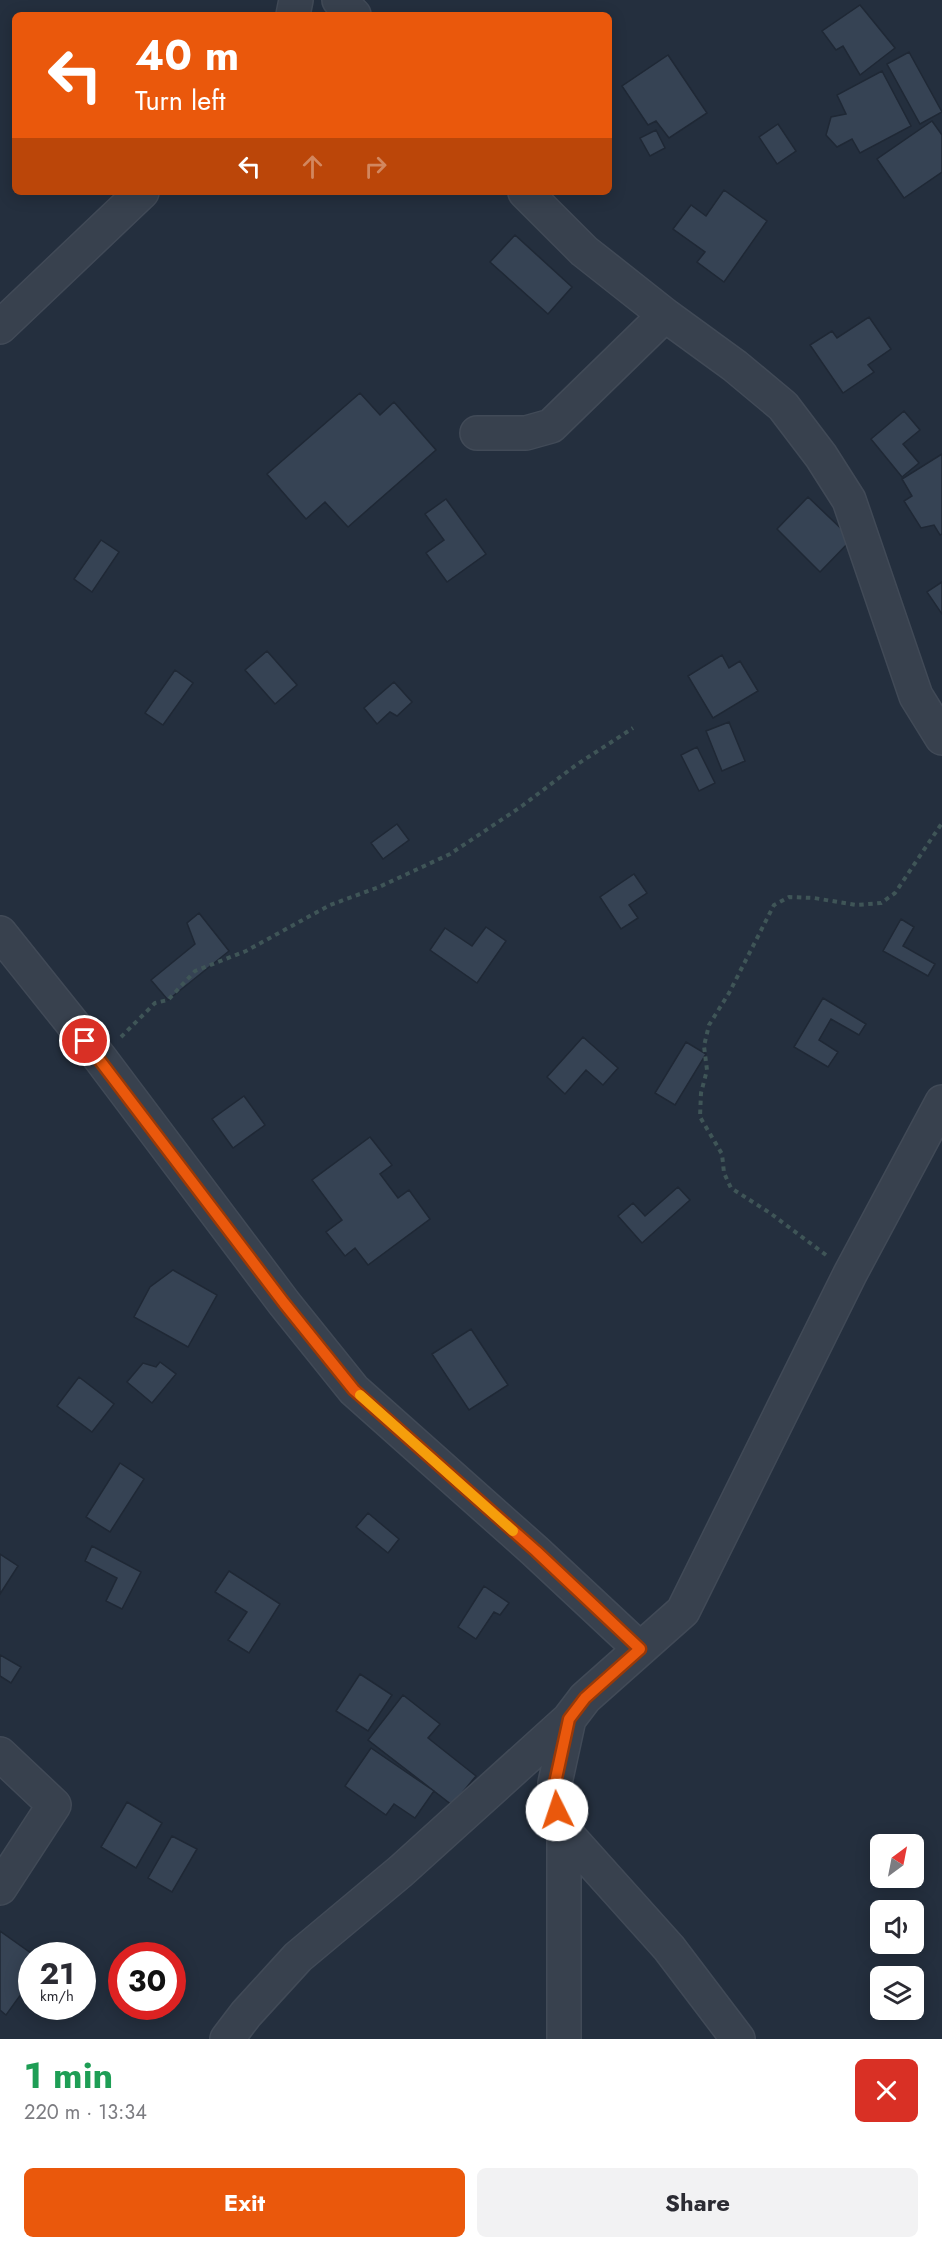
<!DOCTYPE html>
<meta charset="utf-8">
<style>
body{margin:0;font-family:Jost,sans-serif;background:#f2f2f3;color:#2b2b33;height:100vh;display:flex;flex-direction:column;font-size:22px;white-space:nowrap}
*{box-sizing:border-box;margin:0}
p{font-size:20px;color:#7c7c81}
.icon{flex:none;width:33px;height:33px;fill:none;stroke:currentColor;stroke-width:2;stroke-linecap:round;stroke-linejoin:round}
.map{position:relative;height:2039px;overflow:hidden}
.sheet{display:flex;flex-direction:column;background:#fff;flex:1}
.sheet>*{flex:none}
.banner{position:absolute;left:12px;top:12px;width:600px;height:183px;border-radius:9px;box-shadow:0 3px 15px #0003;background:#ea580c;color:#fff;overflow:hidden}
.needle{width:39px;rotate:32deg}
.fabs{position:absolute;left:870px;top:1834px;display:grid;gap:12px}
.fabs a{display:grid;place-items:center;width:54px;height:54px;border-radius:9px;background:#fff;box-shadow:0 3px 15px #0003;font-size:30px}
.speed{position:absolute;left:18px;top:1942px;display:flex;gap:12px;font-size:30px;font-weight:700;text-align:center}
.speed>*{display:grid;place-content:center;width:78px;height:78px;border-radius:50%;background:#fff;box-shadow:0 3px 15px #0003;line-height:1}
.speed small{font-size:15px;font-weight:400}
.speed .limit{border:9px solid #d22;background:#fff;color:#111}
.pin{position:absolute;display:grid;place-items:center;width:51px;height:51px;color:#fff;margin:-26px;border:3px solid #fff;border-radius:50%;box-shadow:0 2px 6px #0007}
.me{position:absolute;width:66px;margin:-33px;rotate:356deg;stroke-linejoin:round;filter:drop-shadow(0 0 4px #0008)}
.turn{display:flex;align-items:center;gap:21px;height:126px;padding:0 24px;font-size:27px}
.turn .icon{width:78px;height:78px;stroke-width:2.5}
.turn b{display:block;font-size:42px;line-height:51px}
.lanes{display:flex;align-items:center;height:57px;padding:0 24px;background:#0003;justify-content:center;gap:30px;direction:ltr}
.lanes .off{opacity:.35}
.round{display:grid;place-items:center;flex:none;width:63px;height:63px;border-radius:9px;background:#f2f2f3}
.summary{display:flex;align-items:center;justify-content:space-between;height:102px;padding:0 24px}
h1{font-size:36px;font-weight:700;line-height:45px;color:#1e9e55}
.primary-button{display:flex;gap:12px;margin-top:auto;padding:12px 24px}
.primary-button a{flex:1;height:69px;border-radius:9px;background:#ea580c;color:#fff;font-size:24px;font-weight:700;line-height:69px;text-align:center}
.primary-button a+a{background:#f2f2f3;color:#2b2b33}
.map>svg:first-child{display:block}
.building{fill:#364354;stroke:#1f2835;stroke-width:1.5}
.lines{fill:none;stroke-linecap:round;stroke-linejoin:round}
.minor-casing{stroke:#414a57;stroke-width:36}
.path{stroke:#3f5557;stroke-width:4;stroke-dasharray:4.5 4.5;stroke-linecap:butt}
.minor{stroke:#38414e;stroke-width:33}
.route-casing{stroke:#983908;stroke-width:15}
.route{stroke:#ea580c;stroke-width:10}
.slow{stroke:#f59e0b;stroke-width:10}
</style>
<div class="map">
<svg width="942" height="2039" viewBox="0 0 942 2039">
<rect width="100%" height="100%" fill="#242f3e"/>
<path class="building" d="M860,5L895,48L860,75L843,46L836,50L822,31Z
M909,52L942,112L920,124L887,64Z
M668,55L707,113L669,138L656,121L648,125L622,86Z
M882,71L911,126L860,153L852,139L837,147L826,135L831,117L846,114L837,95Z
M932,121L942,135V172L904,198L877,159Z
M778,124L796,151L777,164L759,137Z
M656,130L665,148L650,156L640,138Z
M724,190L767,221L724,282L697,262L705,252L673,229L691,205L706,216Z
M515,235L572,287L548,314L490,262Z
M869,317L891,349L868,365L874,372L843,393L810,345L832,331L837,338Z
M360,393L380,415L394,402L436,450L348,527L325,502L306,519L267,474Z
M904,411L920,430L903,444L919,463L902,477L871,439Z
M942,454V534L940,535L934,525L921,528L904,501L912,496L902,479Z
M808,497L852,539L820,572L777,529Z
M446,499L486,554L447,582L426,553L444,540L425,514Z
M101,540L119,552L92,592L74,579Z
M942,582V614L927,592Z
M267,651L297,685L275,704L245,670Z
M722,655L729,668L740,661L758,691L713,718L688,676Z
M175,670L193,683L163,725L145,713Z
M394,682L412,702L397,716L390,712L377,724L364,708Z
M729,722L745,761L722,771L706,731Z
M697,747L715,783L699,791L681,755Z
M397,824L409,840L383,859L371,843Z
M634,874L647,893L629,905L638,918L621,929L600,897Z
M199,913L229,951L168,1000L151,980L195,944L187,923Z
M901,919L914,927L903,946L935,964L928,976L883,951Z
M486,927L506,941L477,983L430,950L445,928L472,946Z
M823,998L866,1024L859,1035L831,1019L819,1040L838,1052L828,1067L794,1047Z
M583,1037L618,1068L603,1085L586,1070L565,1094L547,1077Z
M686,1042L706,1054L675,1105L655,1093Z
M244,1096L265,1125L233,1148L212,1119Z
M370,1137L392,1165L380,1174L398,1198L409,1190L430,1219L368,1265L355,1248L345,1256L326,1232L342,1220L312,1180Z
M678,1187L690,1200L642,1243L618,1216L633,1203L645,1216Z
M173,1270L217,1295L188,1347L134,1317L150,1287Z
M471,1329L508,1385L469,1410L432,1354Z
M160,1362L176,1374L152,1403L127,1382L143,1363L156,1367Z
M79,1377L114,1404L92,1432L57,1406Z
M120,1463L144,1479L110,1532L86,1517Z
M368,1513L399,1539L388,1553L356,1527Z
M92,1546L141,1572L122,1609L106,1601L117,1578L85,1561Z
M0,1554L18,1566L0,1594Z
M229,1571L280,1604L249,1653L228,1640L247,1612L215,1592Z
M484,1586L509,1603L500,1615L494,1612L476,1639L458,1627Z
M0,1655L21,1667L11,1683L0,1676Z
M360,1674L392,1695L368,1731L336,1711Z
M403,1695L440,1724L428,1738L476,1776L452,1805L368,1740Z
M371,1748L434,1791L415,1818L394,1804L386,1815L345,1786Z
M127,1802L162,1823L136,1868L101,1847Z
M172,1836L197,1849L172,1892L148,1878Z
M0,1931L35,1956H32V1979L6,2015L0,2010Z"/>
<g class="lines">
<g class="minor-casing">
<path id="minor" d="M339,0L354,15
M293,15L296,0
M525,192L584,251L665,315L735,366L783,406L821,456L849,500L916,696L942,738
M0,327L142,192
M477,433H526L551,426L665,315
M0,933L100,1058L284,1303L354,1390L535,1551L640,1649
M0,1754L54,1805L0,1888
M564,1831V2039
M227,2039L246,2014L298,1957L401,1871L569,1719
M738,2039L669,1948L564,1831L557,1811L555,1783L569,1719L585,1698L683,1611L850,1274L942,1102"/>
</g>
<path class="path" d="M121,1037L155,1003L168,1000L195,971L246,951L330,905L379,887L450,854L522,806L576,765L633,728
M826,1255L770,1213L731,1188L724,1173L722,1154L700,1117L701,1093L707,1070L704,1046L709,1025L729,993L774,905L789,897L814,898L856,905L881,903L895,893L942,823"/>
<use href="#minor" class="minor"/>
</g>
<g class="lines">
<g class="route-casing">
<path id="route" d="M85,1041L284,1303L354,1390L536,1551L640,1649L585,1698L569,1719L555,1783L557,1810"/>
</g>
<use href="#route" class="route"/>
<path class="slow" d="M360,1395L513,1531"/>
</g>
</svg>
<div class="fabs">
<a><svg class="needle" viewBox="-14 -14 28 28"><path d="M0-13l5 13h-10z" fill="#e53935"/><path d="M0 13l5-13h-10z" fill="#7c7c81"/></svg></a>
<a><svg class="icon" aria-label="sound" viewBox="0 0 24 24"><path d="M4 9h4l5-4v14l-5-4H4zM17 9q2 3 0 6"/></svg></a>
<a><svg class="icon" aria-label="layers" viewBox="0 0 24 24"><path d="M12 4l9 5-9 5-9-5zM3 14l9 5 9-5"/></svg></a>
</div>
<div class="speed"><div>21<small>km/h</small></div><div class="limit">30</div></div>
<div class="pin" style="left:85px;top:1041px;background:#d93025"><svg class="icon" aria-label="arrive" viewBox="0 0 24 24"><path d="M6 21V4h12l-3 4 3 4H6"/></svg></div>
<svg class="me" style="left:557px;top:1810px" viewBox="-20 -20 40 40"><circle r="19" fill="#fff"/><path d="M0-13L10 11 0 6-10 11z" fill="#ea580c"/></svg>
<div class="banner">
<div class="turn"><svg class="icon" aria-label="left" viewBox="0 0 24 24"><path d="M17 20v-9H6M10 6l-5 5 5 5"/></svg><div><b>40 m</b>Turn left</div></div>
<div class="lanes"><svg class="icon" aria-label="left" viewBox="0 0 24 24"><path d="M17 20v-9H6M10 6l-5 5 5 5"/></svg><svg class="icon off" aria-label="ahead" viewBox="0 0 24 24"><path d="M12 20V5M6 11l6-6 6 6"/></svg><svg class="icon off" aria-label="right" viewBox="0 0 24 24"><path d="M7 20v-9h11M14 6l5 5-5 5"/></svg></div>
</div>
</div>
<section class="sheet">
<div class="summary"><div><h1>1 min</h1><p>220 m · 13:34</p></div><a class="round" style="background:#d93025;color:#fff"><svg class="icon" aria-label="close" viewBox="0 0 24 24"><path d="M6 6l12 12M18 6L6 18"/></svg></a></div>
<div class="primary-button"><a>Exit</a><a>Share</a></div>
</section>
